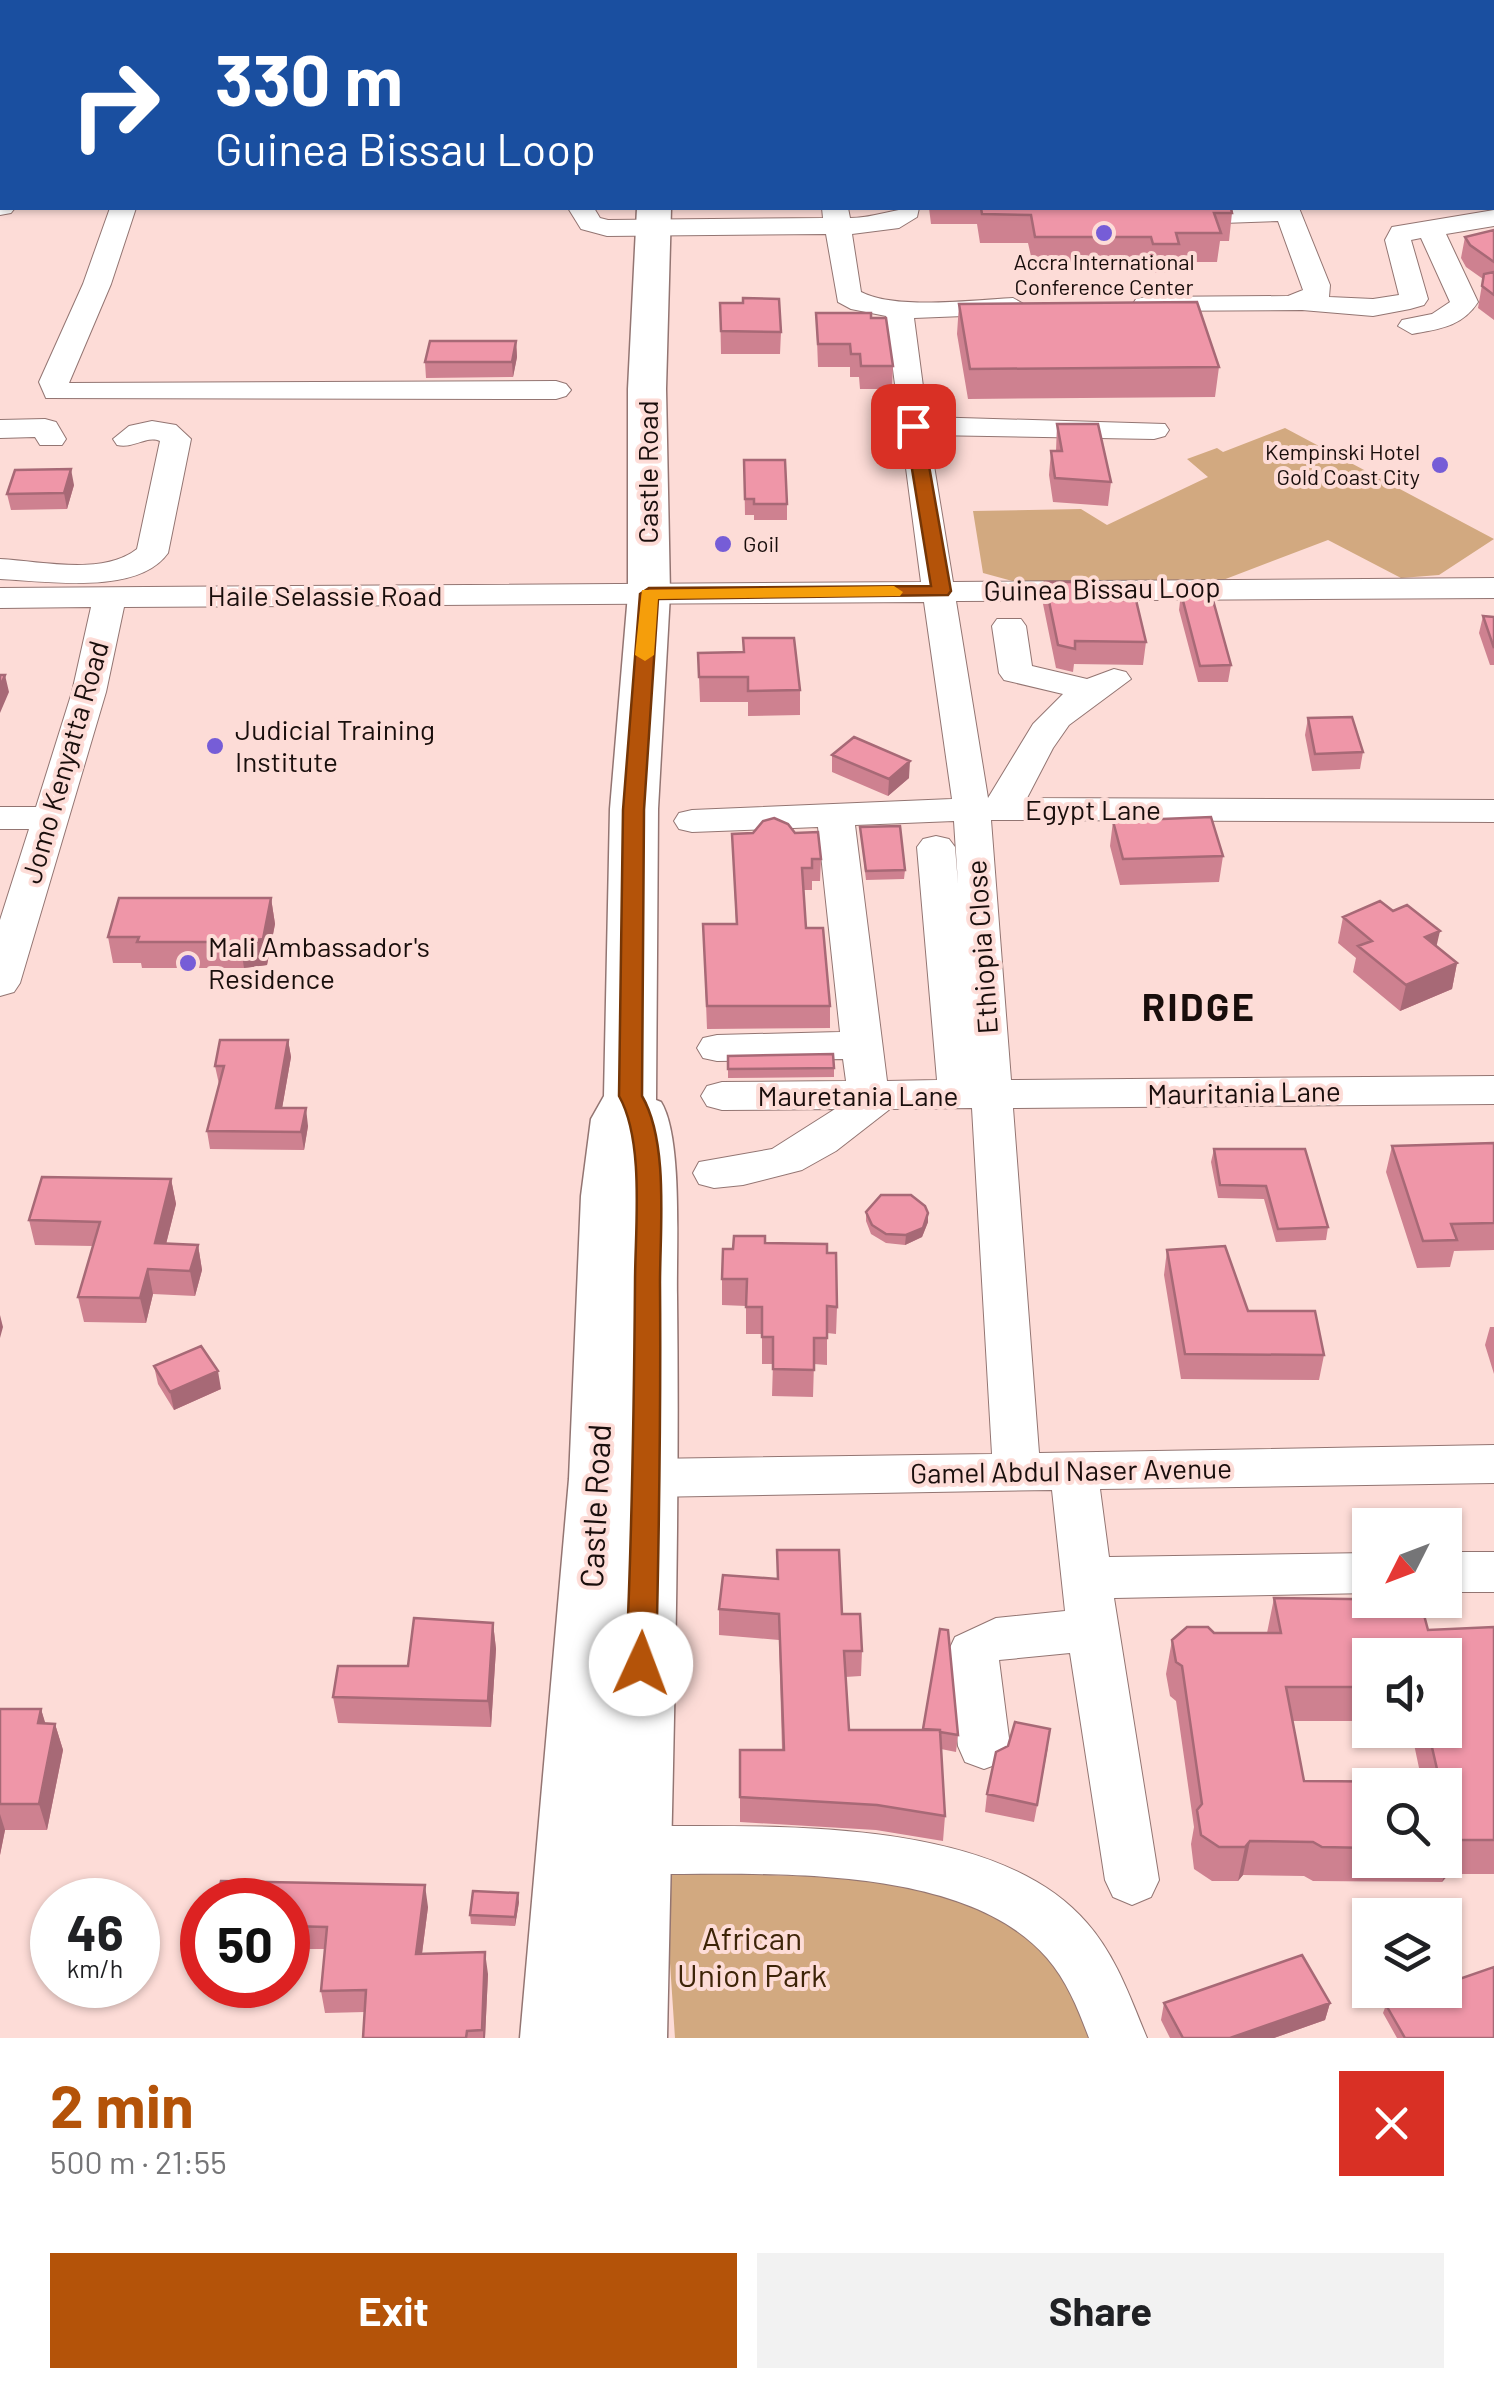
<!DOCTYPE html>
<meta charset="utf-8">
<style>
body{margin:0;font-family:Barlow,sans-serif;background:#f2f2f2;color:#202124;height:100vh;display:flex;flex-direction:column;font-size:38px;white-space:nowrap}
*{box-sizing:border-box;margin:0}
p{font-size:32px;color:#757577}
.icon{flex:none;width:55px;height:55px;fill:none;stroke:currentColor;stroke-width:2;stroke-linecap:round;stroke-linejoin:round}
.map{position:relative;height:2038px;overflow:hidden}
.panel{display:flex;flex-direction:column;background:#fff;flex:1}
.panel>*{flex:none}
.guide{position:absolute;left:0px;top:0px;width:1495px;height:210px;box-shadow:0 2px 8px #0004;background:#1a4fa0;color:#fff;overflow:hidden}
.needle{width:65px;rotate:228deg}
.buttons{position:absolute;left:1352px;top:1508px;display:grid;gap:20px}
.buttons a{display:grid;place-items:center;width:110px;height:110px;border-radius:0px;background:#fff;box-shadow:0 2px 8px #0004;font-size:50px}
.speed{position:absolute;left:30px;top:1878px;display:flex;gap:20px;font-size:50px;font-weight:700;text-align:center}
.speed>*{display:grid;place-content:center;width:130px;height:130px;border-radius:50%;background:#fff;box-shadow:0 2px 8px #0004;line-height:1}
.speed small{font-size:25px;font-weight:400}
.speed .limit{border:15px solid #d22;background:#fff;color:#111}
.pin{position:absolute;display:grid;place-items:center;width:85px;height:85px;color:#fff;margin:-42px;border-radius:20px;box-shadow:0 5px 15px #0006}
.me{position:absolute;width:110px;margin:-55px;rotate:2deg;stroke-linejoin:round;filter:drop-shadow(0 0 8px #0008)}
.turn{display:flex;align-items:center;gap:35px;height:210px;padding:0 50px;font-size:45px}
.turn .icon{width:130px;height:130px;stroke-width:2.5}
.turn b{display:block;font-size:70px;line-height:85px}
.round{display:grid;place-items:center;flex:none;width:105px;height:105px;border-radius:0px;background:#f2f2f2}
.headline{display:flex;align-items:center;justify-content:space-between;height:170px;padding:0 50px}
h1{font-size:60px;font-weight:700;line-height:75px;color:#b45309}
.button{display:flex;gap:20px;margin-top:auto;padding:20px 50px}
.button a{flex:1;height:115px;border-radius:0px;background:#b45309;color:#fff;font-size:40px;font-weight:700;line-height:115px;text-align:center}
.button a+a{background:#f2f2f2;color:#202124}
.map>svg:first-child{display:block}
.green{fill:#d2a980}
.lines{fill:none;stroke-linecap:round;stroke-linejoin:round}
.minor-casing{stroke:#937572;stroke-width:2}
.major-casing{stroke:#937572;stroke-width:3}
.minor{fill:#fff;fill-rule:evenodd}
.major{fill:#fff;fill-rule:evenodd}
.wall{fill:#ce8190;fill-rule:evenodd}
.shaded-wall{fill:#a76976}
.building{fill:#ef96a8;stroke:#a76976;stroke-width:2.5;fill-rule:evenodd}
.route{fill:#b45309;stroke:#753606;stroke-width:2.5}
.slow{fill:#f59e0b}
.poi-dot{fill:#765dd7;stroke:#fddcd7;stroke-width:4}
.labels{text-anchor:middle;stroke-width:8;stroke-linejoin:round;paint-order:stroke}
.far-poi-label{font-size:22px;fill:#190e0c;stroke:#fddcd7}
.street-label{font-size:28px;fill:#190e0c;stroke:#fddcd7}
.poi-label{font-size:28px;fill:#190e0c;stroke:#fddcd7;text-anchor:start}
.near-street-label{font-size:32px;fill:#190e0c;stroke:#fddcd7}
.near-park-label{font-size:32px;fill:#3d2408;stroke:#fddcd7}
.district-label{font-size:38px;font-weight:bold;letter-spacing:2.5px;fill:#190e0c;stroke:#fddcd7}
</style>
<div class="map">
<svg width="1494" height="2038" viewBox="0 0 1494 2038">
<rect width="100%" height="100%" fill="#fddcd7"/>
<path class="green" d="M0,0H618L2,2L0,49Z
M1285,428L1494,539L1439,575L1401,578L1328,540L1223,580L1016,582L983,573L973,511L1081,509L1107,525L1208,477L1187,459L1217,448L1223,452Z
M664,1873L900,1878L1006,1913L1071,1973L1089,2038H675Z"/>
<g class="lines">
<g class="minor-casing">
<path id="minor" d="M1206,0H1234L1235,2H1207Z
M1342,0H1367L1368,2H1343Z
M1492,51H1494V65H1492Z
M1492,116H1494V130H1492Z
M0,199L2,208H15L11,213L0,215Z
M110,208H136L111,284L69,383L556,381L566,384L571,390L566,396L556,399L46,398L39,382L83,284Z
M568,208H594L600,218L608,220L823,218L822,208H848L850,218C875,218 894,208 919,208L917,217L899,228L852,234L861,292C895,310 973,300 1013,298L1027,306L1013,314L914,318L927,417L1165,424L1169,430L1165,436L1154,439L929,435L953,582L1494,578V598L956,601L988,798L1033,724L1063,694L1004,680L999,673L992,626L997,619H1021L1026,626L1032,666L1087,679L1114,669L1126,672L1131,679L1069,725L1053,748L1027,798L1494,800V822L991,820L1011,1080L1494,1076V1104L1013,1108L1039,1453L1494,1445V1483L1100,1489L1109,1557L1370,1553V1593L1114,1598L1159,1880L1151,1897L1132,1905L1113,1897L1105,1880L1070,1653L999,1660L1010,1746L1003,1762L984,1769L965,1762L958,1746L948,1652L955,1637L996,1618L1065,1611L1052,1490L648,1497L631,1491L624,1478L631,1465L648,1459L992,1454L972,1108L890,1109L836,1151L802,1170L743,1185L714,1188L699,1184L693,1173L699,1162L772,1149L835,1109L722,1110L707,1106L701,1096L707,1086L722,1082L846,1081L843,1059L717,1061L703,1058L697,1048L703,1038L717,1035L840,1032L818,827L692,832L679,829L674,821L679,813L692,810L952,799L924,602L124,607L106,692L20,983L14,992L0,996V920L29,829H0V807H36L72,692L91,607L0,608V588L921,582L886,316L851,309L838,302L826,234L607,236L581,229ZM954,821L958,884L955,847L949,839L936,836L923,839L917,847L937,1080L887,1081L855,825Z
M1199,208H1299L1330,285L1329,297L1373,299L1399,295L1385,240L1392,227L1494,210V226L1446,234L1478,302C1462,327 1439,329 1412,334L1398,326L1402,320L1432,314L1450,302L1421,238L1411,240L1428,299L1424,305L1410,309L1373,316L1302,310L1136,311L1132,305L1136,299L1146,297L1288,296L1303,290L1278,221L1223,223Z
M45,419L56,422L66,439L62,445H40L35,437L0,438V420Z
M152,421L176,425L191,439L168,553C138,596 46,581 0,579V559C40,561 103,576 137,549L160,441C146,435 134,449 117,445L113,439L129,426Z
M1445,1552H1494V1592H1445Z
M634,1826C766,1827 994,1814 1087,1923C1116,1956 1130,1997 1147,2038H1089C1078,2009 1067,1981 1047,1958C962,1860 754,1875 634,1874L615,1867L607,1850L615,1833Z"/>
</g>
<g class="major-casing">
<path id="major" d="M646,0H676V2H647Z
M637,208H671L666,389L670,594L658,809L656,1100L661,1102C683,1137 676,1251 677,1296C680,1544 672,1791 667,2038H520L569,1479L581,1196L591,1119L604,1096L610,809L628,594V389Z"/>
</g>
<use href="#minor" class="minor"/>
<use href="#major" class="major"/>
</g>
<path class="wall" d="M929,208H1231L1232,213L1229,241H1220L1217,262H1177L1176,273H1150L1148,266L1033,265L1028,243H980L977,224H931Z
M1494,230V320L1478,308L1483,279L1466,267L1461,258L1465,237Z
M720,303L781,332L780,354H721Z
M959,304L1219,367L1215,397L968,399L957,334Z
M816,313L871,318L893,366L892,389H860L859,377H850V367H818Z
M516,341L517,357L513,377L426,378L425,362Z
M1057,424L1111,482L1108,506L1053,502L1049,475L1051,451H1056Z
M744,460L787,504V520H754V515H745Z
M74,485L67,509L11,510L7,494Z
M1045,582L1146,642L1143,665L1074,664L1073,672L1056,668L1043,604Z
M1181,593L1231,665L1228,682H1198L1179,610Z
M1483,616L1494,617V665H1490L1479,633Z
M743,638L800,690V715L748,716V702H700L698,653L743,652Z
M1308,718L1363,752L1360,769L1312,771L1305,735Z
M832,755L909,778L888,796L832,772Z
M1113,821L1223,856L1219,882L1120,885L1110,846Z
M860,827L905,870L904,879L866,880Z
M795,833L821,859L820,881H812V890H803L806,928L830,1006V1028L707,1029L703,924H736L732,834Z
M271,898L275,924L267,965L244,968H142L141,963H113L108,937Z
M1343,917L1437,946L1457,963L1452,989L1400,1011L1353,972L1356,958L1338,943Z
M288,1040L291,1057L282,1108L308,1126L304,1150L210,1149L207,1131L219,1084L215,1066Z
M728,1056L834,1068V1077L728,1078Z
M1494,1143V1250L1454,1251L1450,1267L1417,1268L1386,1172L1392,1146Z
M1214,1149L1328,1227L1326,1240L1276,1242L1264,1199L1218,1198L1211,1162Z
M171,1179L176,1204L166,1244L198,1245L202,1270L195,1296L153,1294L146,1323L84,1322L78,1297L93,1246L35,1245L29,1220Z
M866,1212L928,1213V1222L922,1237L905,1245L886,1243L871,1234L866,1221Z
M765,1243L827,1253L837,1307L836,1334L827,1333V1365L814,1364L813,1397L772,1396L773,1364H762V1334H746V1306L722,1305V1279L733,1249Z
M1167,1250L1248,1311L1324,1355L1319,1380L1181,1379L1164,1275Z
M1490,1327H1494V1374L1485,1345Z
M154,1366L221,1389L174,1410L158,1384Z
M777,1550L842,1614L862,1651L861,1676L845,1677L849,1730H923L958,1735L956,1752L941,1749L945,1816L943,1841L876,1830L740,1822V1750H782L779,1640L719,1635V1609L777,1579Z
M1274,1598L1428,1630L1494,1627V1874H1449L1442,1882L1313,1881L1304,1876L1243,1875L1238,1881H1212L1194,1869L1191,1844L1194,1827L1176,1701L1170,1696L1166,1674L1172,1640L1267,1633ZM1370,1655H1445V1730H1411L1422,1782L1304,1781L1293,1721H1370ZM1370,1785H1445V1860H1370Z
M493,1623L496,1649L491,1727L338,1723L333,1697L408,1666Z
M0,1709H41L45,1724H55L63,1750L47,1830H5L0,1855Z
M1048,1747L1034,1822L985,1812L987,1794Z
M288,1900L428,1907L422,1954L488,1974L485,2038H363L365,2012L325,2013L321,1991L325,1949H288Z
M519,1902L515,1926L471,1924L470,1915Z
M1164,2003H1330L1325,2020L1274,2038H1170L1161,2020Z
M1386,2005L1494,2038H1397L1383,2013Z"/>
<path class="shaded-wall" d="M777,0H797L789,2H777Z
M516,341L517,357L513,377L512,362Z
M71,469L74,485L67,509L64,493Z
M5,675L9,692L0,713V687Z
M910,761L909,778L888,796L889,779Z
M271,898L275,924L267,965L244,968L240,942Z
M1440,931L1434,957L1425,937Z
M1457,963L1452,989L1400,1011L1406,985Z
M288,1040L291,1057L279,1126L276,1108Z
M306,1108L308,1126L304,1150L301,1132Z
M171,1179L176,1204L160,1268L155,1243Z
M928,1213V1222L922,1237L905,1245L906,1235Z
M198,1245L202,1270L195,1296L190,1271Z
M148,1269L153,1294L146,1323L140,1298Z
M0,1315L3,1327L0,1338Z
M218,1371L221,1389L174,1410L170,1392Z
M493,1623L496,1649L491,1727L488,1701Z
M41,1709L49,1735L38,1723Z
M55,1724L63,1750L47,1830L39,1804Z
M0,1814L5,1830L0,1855Z
M1460,1840L1449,1874L1442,1882L1453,1848Z
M1250,1841L1243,1875L1238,1881L1245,1847Z
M425,1885L428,1907L419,1976L416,1954Z
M518,1893L519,1902L515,1926V1917Z
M485,1952L488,1974L485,2038H483Z
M1330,2003L1325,2020L1274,2038H1230Z"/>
<path class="building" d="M890,0H1162L1163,2H891Z
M1492,70H1494V94L1492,96Z
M981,208H1231L1232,213H1214L1221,233H1176L1179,244H1153L1151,237H1035L1031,215L982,214Z
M1494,230V262L1470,245L1465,237Z
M1494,272V295L1482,286L1484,274Z
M743,298L779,299L781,332L721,331L720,303H743Z
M1197,302L1219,367L970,369L959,304Z
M816,313H871V318H886L893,366H861L860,354H851L850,344H818Z
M430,341H516L512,362H425Z
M1057,424H1098L1111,482L1055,478L1051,451H1062Z
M744,460H785L787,504H754V499H745Z
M71,469L64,493L7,494L15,470Z
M1045,582H1072L1073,600H1136L1146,642L1075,641V649L1058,645Z
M1181,593H1211L1231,665L1200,666Z
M1483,616L1494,617V648Z
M743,638H794L800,690L748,691V677H699L698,653L744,652Z
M0,675H5L0,687Z
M1352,717L1363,752L1315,754L1308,718Z
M854,737L910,761L889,779L832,755Z
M1211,817L1223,856L1123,859L1113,821Z
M774,818L788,824L795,833L818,832L821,859H812V868H802L806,928H823L830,1006H707L703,924H737L732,834L753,833L763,821Z
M900,826L905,870L866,871L860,827Z
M119,898H271L263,939L240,942H137L139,937H108Z
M1380,901L1393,911L1407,905L1440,931L1425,937L1457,963L1406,985L1358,946L1372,941L1343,917Z
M220,1040H288L276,1108H306L301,1132L207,1131L224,1066H215Z
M833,1054L834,1068L728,1069V1056Z
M1494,1143V1223L1451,1224L1457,1240L1423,1241L1392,1146Z
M1214,1149H1305L1328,1227L1278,1229L1266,1186L1220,1185Z
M42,1177L171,1179L155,1243L198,1245L190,1271L148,1269L140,1298L78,1297L100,1222L29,1220Z
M881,1195H911L925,1206L928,1213L923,1228L906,1235L886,1234L872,1225L866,1212Z
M734,1236H765V1243L827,1244V1253H836L837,1307L827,1306V1338H814V1370L773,1369V1337H762V1307H746L747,1279H722L723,1249H733Z
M1225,1246L1248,1311H1315L1324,1355L1185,1354L1167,1250Z
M201,1346L218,1371L170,1392L154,1366Z
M777,1550H839L842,1614H860L862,1651H844L849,1730H940L945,1816L877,1805L740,1797V1750H784L779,1614L719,1609L723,1575L778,1579Z
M1274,1598L1420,1600L1428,1630L1494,1627V1840H1460L1453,1848H1445V1785H1370V1848L1322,1847L1313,1842L1250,1841L1245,1847H1219L1201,1835L1197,1810L1202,1804L1182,1666L1176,1662L1172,1640L1187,1627H1208L1214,1633H1281ZM1370,1655H1445V1730H1428L1440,1782L1304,1781L1286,1687H1370Z
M414,1618L493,1623L488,1701L333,1697L338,1666H408Z
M940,1629L948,1630L958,1735L940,1732V1730L923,1729Z
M0,1709H41L38,1723L55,1724L39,1804H0Z
M1015,1722L1050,1729L1037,1805L987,1794L996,1752L1008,1746Z
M221,1881L425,1885L416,1954L485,1952L482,2030L467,2031L466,2038H363L366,1990L321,1991L327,1927L288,1926V1900H217Z
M473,1891L518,1893L515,1917L470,1915Z
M1302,1955L1330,2003L1230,2038H1183L1164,2003Z
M1494,1967V2038H1405L1386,2005L1427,1990H1445V1984Z"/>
<path class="route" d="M913,421L922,426L951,591L948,595L658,599L644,810L642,1096C669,1142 660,1229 660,1283C661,1410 659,1537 656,1664L651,1673L641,1676L631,1673L626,1664C632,1537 634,1410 635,1283C635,1230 645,1142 619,1096L623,810L640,594L649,588L931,586L905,426Z"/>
<path class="slow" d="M894,586L903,592L900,596L658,599L654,655L645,661L635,655L642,590Z"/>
<g class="poi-dot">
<circle cx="1104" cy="233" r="10"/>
<circle cx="1440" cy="465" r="10"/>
<circle cx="723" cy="544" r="10"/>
<circle cx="215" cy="746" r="10"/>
<circle cx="188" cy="963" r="10"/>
</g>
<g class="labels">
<g class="far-poi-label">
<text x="1104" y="270">Accra International<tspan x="1104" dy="25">Conference Center</tspan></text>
<text x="1420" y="460" text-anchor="end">Kempinski Hotel<tspan x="1420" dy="25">Gold Coast City</tspan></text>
<text x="743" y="552" text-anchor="start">Goil</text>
</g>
<g class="street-label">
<text transform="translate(648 472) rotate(-90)" y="10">Castle Road</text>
<text transform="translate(1102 589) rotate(-1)" y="10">Guinea Bissau Loop</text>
<text x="325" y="606">Haile Selassie Road</text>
<text transform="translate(65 762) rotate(-74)" y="10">Jomo Kenyatta Road</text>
<text x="1093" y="820">Egypt Lane</text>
<text transform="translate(982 947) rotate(-94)" y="10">Ethiopia Close</text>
<text transform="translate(1244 1093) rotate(-1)" y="10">Mauritania Lane</text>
<text x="858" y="1106">Mauretania Lane</text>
<text transform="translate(1071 1471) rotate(-1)" y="10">Gamel Abdul Naser Avenue</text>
</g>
<g class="poi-label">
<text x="235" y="740">Judicial Training<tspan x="235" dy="32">Institute</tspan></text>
<text x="208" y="957">Mali Ambassador's<tspan x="208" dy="32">Residence</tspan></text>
</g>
<g class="near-street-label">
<text transform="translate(596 1506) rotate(-87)" y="11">Castle Road</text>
</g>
<g class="near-park-label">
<text x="752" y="1950">African<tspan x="752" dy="37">Union Park</tspan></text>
</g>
<g class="district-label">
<text x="1199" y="1021">RIDGE</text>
</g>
</g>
</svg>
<div class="buttons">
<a><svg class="needle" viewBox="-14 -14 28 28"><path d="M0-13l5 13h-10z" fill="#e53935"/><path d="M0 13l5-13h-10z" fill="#757577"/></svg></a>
<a><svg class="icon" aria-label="sound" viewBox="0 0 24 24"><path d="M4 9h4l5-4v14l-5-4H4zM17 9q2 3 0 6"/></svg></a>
<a><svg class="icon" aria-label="search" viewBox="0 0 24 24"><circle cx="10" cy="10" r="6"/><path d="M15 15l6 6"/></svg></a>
<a><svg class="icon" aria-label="layers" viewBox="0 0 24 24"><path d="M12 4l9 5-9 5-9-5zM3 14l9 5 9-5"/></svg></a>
</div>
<div class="speed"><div>46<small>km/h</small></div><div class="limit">50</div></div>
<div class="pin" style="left:913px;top:426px;background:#d93025"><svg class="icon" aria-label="arrive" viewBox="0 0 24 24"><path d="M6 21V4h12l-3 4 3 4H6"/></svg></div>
<svg class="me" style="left:641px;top:1664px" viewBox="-20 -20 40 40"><circle r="19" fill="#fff"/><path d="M0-13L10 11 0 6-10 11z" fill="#b45309"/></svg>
<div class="guide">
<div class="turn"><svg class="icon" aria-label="right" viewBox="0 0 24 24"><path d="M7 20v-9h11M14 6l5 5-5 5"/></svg><div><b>330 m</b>Guinea Bissau Loop</div></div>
</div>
</div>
<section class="panel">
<div class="headline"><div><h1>2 min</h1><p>500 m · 21:55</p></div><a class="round" style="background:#d93025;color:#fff"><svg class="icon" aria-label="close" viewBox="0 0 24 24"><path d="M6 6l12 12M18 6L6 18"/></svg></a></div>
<div class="button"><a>Exit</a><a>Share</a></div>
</section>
